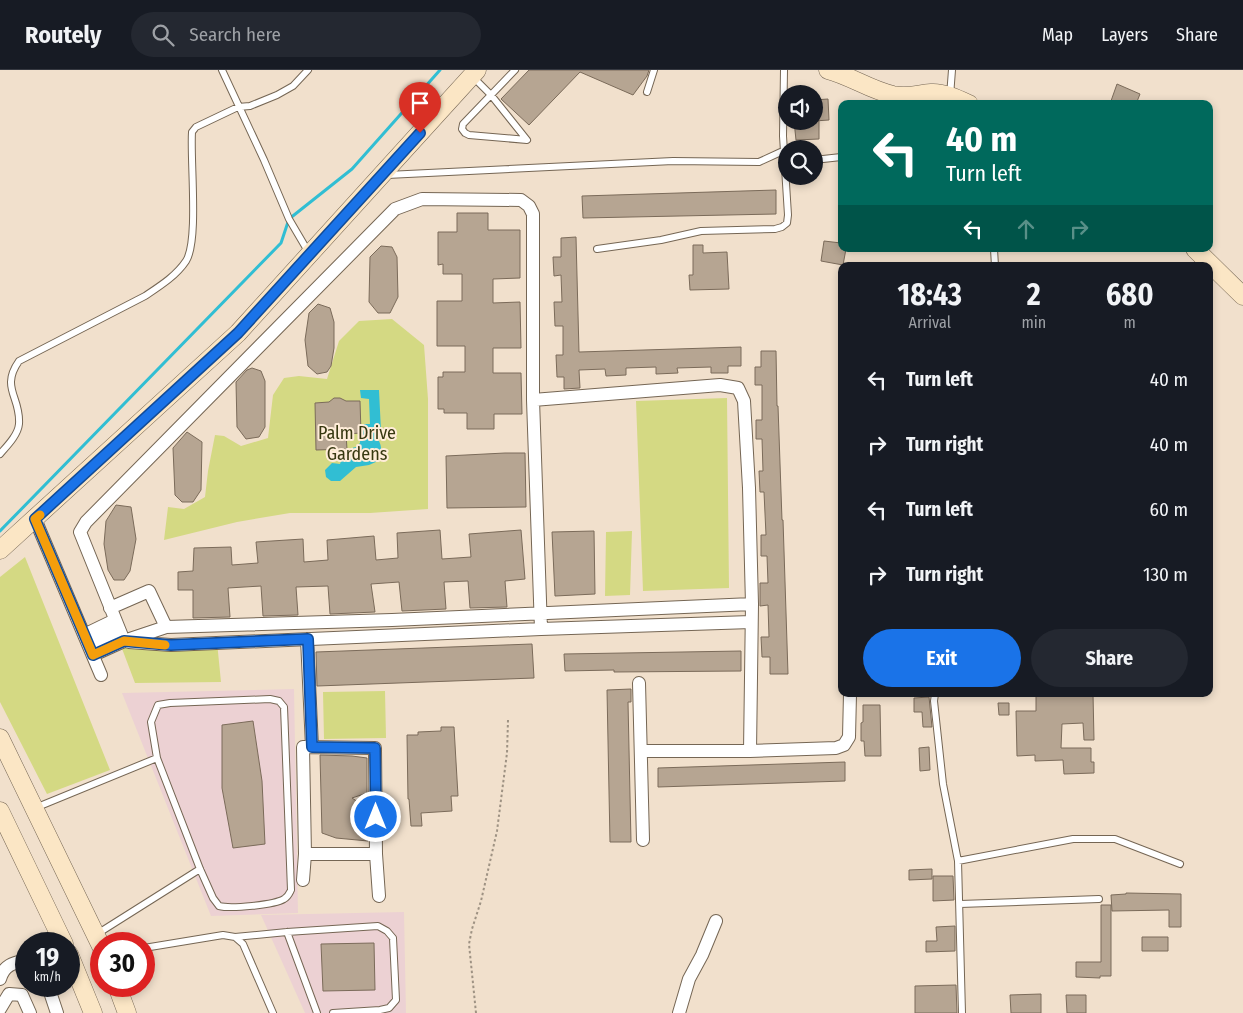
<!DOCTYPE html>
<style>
body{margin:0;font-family:"Fira Sans Condensed",sans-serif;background:#242831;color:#f1f3f6;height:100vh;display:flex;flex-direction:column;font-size:19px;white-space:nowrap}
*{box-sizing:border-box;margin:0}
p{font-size:16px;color:#9ea1a6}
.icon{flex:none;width:28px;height:28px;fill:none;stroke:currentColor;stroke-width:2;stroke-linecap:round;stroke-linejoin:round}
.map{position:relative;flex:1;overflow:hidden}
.drawer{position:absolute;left:838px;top:192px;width:375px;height:435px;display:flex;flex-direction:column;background:#171b24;border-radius:10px;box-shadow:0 2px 8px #0003}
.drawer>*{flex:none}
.hud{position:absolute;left:838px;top:30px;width:375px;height:152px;border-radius:10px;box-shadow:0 2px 8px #0003;background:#00695c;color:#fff;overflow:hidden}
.tools{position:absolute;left:778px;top:15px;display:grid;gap:10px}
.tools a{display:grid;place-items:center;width:45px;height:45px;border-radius:50%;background:#171b24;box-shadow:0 2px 8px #0003;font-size:25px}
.speed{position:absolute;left:15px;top:862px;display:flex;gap:10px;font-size:25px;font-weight:700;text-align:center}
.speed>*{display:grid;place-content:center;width:65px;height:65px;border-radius:50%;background:#171b24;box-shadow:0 2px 8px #0003;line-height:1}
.speed small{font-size:12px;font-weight:400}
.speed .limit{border:8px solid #d22;background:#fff;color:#111}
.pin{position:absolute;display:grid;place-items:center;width:42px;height:42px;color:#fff;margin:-51px -21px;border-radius:50% 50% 50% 0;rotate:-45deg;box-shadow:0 0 5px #0007}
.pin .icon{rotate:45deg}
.me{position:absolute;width:55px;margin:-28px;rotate:0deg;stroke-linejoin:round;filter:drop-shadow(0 0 4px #0008)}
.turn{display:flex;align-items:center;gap:18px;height:105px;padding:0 25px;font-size:22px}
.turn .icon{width:65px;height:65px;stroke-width:2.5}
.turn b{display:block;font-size:35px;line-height:42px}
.lanes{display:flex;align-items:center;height:48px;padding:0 25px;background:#0003;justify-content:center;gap:25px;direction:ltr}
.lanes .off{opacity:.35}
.eta{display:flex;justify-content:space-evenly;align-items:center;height:85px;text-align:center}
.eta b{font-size:30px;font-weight:700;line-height:35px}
.cta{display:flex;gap:10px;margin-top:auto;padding:10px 25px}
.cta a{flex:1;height:58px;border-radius:30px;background:#1a73e8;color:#fff;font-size:20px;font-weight:700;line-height:58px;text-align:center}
.cta a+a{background:#242831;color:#f1f3f6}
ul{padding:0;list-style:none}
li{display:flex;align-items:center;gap:15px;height:65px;padding:0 25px}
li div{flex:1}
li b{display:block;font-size:19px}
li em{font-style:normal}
header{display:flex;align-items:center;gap:30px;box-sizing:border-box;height:70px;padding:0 25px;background:#171b24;border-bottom:1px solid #363941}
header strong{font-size:24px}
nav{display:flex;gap:28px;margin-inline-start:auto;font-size:18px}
.search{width:350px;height:45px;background:#242831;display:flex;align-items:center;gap:12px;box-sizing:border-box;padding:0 18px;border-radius:28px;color:#9ea1a6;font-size:19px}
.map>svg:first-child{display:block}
.commercial{fill:#ecd1d3}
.green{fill:#d4d983}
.water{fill:#31bed3}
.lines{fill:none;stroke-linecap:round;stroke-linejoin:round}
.stream{stroke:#31bed3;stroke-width:3}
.building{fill:#b6a592;stroke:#7b6b5a}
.lane-casing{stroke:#756654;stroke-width:8}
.street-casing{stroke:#756654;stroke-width:14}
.secondary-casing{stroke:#756654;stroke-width:19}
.path{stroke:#9e9283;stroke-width:2;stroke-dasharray:2.5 2.5;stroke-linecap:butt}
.lane{stroke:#fff;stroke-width:6}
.street{stroke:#fff;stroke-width:12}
.secondary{stroke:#fbe6c5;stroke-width:18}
.route-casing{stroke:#114b97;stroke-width:12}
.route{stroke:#1a73e8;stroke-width:9}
.slow{stroke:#f59e0b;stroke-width:9}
.labels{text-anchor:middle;stroke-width:4;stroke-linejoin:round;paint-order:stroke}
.park-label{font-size:18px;fill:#373810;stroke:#ffedd9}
</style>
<header>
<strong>Routely</strong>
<div class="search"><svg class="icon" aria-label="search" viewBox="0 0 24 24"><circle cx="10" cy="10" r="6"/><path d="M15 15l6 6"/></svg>Search here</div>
<nav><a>Map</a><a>Layers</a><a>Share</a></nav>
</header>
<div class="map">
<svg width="1243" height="943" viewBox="0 0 1243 943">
<rect width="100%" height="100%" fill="#f1e0cc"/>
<path class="commercial" d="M294,619L298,843L211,846L122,623Z
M404,842L406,943H305L261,845Z"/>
<path class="green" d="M392,249L424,275L428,329V439L370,443H290L237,452L164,470L168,437L184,439L205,427L208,401L215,365L224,366L241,376L268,368L273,325L284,308L299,306L327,309L339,271L359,251Z
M727,328L729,518L643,521L636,331Z
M632,461L630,525L605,526L606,462Z
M25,487L110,700L47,724L0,632V507Z
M217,572L221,612L135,613L121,576Z
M385,621L386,668L324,669L323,622Z"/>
<path class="water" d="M360,320H379L381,361L378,369C383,378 381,382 378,391L369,395L356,397L340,411H331L326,407L325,400L332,393L340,394C343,385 347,378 356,377L360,373V366L363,364L364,354H370L369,329L361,328Z"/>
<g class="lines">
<path class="stream" d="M0,461L281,173L289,149L352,99L440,0"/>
</g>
<path class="building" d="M529,0H649L647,6L633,25L580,2L529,55L501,29Z
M1117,14L1140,24L1136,34H1117L1111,31Z
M828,29L829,50L814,51V30Z
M794,51H819V69L796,70Z
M776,120V144L583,148L582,126Z
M457,143H488V160H520V208L493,209V233L520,232L521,278H493V303H521L522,344H494V359H467V343H444V339H438V307H443V302H465V276H437V231H462V204H443V194L438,195V162H457Z
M576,167L579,282L741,277V296H728V303H711V297L677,298L678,303L656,304V297L626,298V305L606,306L605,299L579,300L580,318L564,319V307H557L556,285H563V256H555L554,232H562L561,205L554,206L553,187H561V168Z
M824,171L841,173V179H846L843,195L821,191Z
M693,175H703V183L727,182L729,219L690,220L689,205H693Z
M381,176L392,177L397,187L398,227L390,243H378L369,232L370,187Z
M318,234L330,238L334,252V278L331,296L327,302L317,304L308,296L305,270L309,243Z
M761,281H776L777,336H778L782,450H783L788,604H770V587H762L761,567H769L768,535L760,536V513H768L767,486H761V465H766L764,422H760L759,401H763L762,369H756V350H762V315H755V297H761Z
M252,298L261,301L265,311V357L259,367L246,369L237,357L236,312L247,300Z
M334,328H340L346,331H360L361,363L346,364L347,379L316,380L315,333L329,332Z
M187,362L202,372L201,420L193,432H182L175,425L173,378Z
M505,383H525L526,437L447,438L446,386Z
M116,435L131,437L136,469L130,501L124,510H114L108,500L104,474L106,451Z
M440,460L442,489L471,487L469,464L521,460L525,509L505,511L507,537L470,538L468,511L444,512L446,539L402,541L399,512L371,514L375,542L330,544L328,516L296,517L298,545L263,546L261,516L228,518L230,547L193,548V520H178V502L193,501L194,478L231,477L232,495L258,493L256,472L303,469L304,492L328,490L327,470L374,466L376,490L398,488L397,463Z
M594,461L595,524L555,526L552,462Z
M532,574L534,608L317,616L316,582Z
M741,581V601L614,602V600L565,601L564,584Z
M631,619V632H628L631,772H610L607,620Z
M1036,624H1093L1094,670H1084L1083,653L1062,654L1061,678H1091V692H1094V703L1064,704L1063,690L1035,691V685L1017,686L1016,641H1036Z
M929,627L932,657H923L922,642H914V628Z
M998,633H1009V645H999Z
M863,635H880L881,686H865L864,671H861V653L863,652Z
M253,651L262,711L265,774L233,778L222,718V655Z
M441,657H454L458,726H451L452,741L421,743L422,756H411L409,729H408L407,665H418V662L441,661Z
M929,677L930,700L920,701L919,678Z
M320,685L352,686L367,688V723L352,728L367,738L368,771L336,768L322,763Z
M845,692V711L658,717V698Z
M932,799V809L909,810V800Z
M933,806H953L954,830L933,831Z
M1126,823L1181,824V857H1169V840L1112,841L1111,825L1126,824Z
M1101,835H1111V906H1100V908L1076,907V892H1101Z
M955,856V881L926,882V871H937L936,857Z
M1142,867H1168V881H1142Z
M374,873L375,920L323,921L321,874Z
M956,915L957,943H915V916Z
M1041,924V943H1011L1010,925Z
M1066,925H1086V943H1067Z"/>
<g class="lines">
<g class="lane-casing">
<path id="lane" d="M222,0L264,90L289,149L309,183
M473,7L491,25L527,70L469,65L465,63L462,59L463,54L515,0
M647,22L654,0
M950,26L952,0
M814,90L841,87
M387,105L673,91L759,92L783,81
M597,179L661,170L701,161L775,159L782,157L787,153L788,145L783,66L784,0
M994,179L995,196
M0,384C7,376 18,365 19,354C21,327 0,318 19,291L145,226C160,216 176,206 186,191C199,171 190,90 192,62L196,57L238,37L250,36L277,25L293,16L308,0
M935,624L934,631L943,714L958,791L962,943
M270,629L279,631L284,637L291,820C289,824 288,827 284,829C274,835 231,839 219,836L213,828L200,799L157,688L151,652L158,635L170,633Z
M35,738L157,688
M958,791L1073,769H1115L1180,794
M960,834L1099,829
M287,862L317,943
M97,864L200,799
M235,867L287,862L378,856L387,861L393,868L396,930L389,938L380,940L333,943
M144,878L223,865L235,867L243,874L273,943"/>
</g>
<g class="street-casing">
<path id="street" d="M533,330L720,315L738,318L744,331L749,418L752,534L750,681
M35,449L101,605
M110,538L149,521L166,557
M84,565L115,550
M307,569L312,677
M124,571L80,462L86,452L395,139L422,129L521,130L529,136L533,144V330L541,559
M129,572L171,575L541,559L751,552
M88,574L119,560
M93,585L124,571L166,557L392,550L752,534
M639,613L643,770
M641,681H750L836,678L844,675L849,667L850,624
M376,784H305L303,677L375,678L376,784L379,826
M303,810L305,784
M0,909C4,895 13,893 26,890
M48,916L57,943
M0,939L9,924L22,925L30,943
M679,943L689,909L702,885L716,851"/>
</g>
<g class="secondary-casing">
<path id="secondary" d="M828,0C851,6 870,20 893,25C909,28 917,24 931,23C943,22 958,29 969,34
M1195,179L1243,226
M0,480L238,263L477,0
M0,668L101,876
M0,741L64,874
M69,884L93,943
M117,916L127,943"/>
</g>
<path class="path" d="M476,943L469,874L472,859L481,831L497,761L507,683L508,650"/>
<use href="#lane" class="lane"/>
<use href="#street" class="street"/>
<use href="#secondary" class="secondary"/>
</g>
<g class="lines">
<g class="route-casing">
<path id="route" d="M376,747L375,678L312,677L308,569L171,575L124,571L93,585L35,449L238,263L420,63"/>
</g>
<use href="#route" class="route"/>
<path class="slow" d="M40,445L35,449L93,585L124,571L165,575"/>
</g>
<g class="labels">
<g class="park-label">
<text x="357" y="369">Palm Drive<tspan x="357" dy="21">Gardens</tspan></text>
</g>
</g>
</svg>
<div class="tools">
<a><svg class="icon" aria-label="sound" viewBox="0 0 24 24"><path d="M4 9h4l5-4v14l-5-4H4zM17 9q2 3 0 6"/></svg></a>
<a><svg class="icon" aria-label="search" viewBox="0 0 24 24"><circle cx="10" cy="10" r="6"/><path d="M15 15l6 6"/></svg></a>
</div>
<div class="speed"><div>19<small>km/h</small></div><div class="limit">30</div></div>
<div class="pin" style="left:420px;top:63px;background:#d93025"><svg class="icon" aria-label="arrive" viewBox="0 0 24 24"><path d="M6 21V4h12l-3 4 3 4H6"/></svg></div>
<svg class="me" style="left:376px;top:747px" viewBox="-20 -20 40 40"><circle r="17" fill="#1a73e8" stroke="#fff" stroke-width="3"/><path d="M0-11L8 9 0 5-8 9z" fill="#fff"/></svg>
<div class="hud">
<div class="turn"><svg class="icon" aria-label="left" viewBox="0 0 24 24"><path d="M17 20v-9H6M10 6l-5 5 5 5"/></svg><div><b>40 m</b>Turn left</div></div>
<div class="lanes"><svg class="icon" aria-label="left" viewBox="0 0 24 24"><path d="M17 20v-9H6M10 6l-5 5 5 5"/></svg><svg class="icon off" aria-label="ahead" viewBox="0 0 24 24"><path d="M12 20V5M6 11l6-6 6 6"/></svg><svg class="icon off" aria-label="right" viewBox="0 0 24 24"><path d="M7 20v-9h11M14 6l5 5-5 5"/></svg></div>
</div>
<section class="drawer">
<div class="eta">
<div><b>18:43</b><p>Arrival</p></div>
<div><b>2</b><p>min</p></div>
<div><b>680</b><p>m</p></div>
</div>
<ul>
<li><svg class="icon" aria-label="left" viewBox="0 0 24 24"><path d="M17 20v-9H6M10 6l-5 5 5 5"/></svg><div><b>Turn left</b></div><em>40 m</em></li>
<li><svg class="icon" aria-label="right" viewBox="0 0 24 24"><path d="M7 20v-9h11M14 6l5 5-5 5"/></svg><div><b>Turn right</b></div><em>40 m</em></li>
<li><svg class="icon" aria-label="left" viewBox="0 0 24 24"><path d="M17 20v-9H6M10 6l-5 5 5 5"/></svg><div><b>Turn left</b></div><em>60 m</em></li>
<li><svg class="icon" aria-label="right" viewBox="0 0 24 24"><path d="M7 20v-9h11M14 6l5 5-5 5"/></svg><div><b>Turn right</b></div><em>130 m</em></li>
</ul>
<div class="cta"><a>Exit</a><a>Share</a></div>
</section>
</div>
